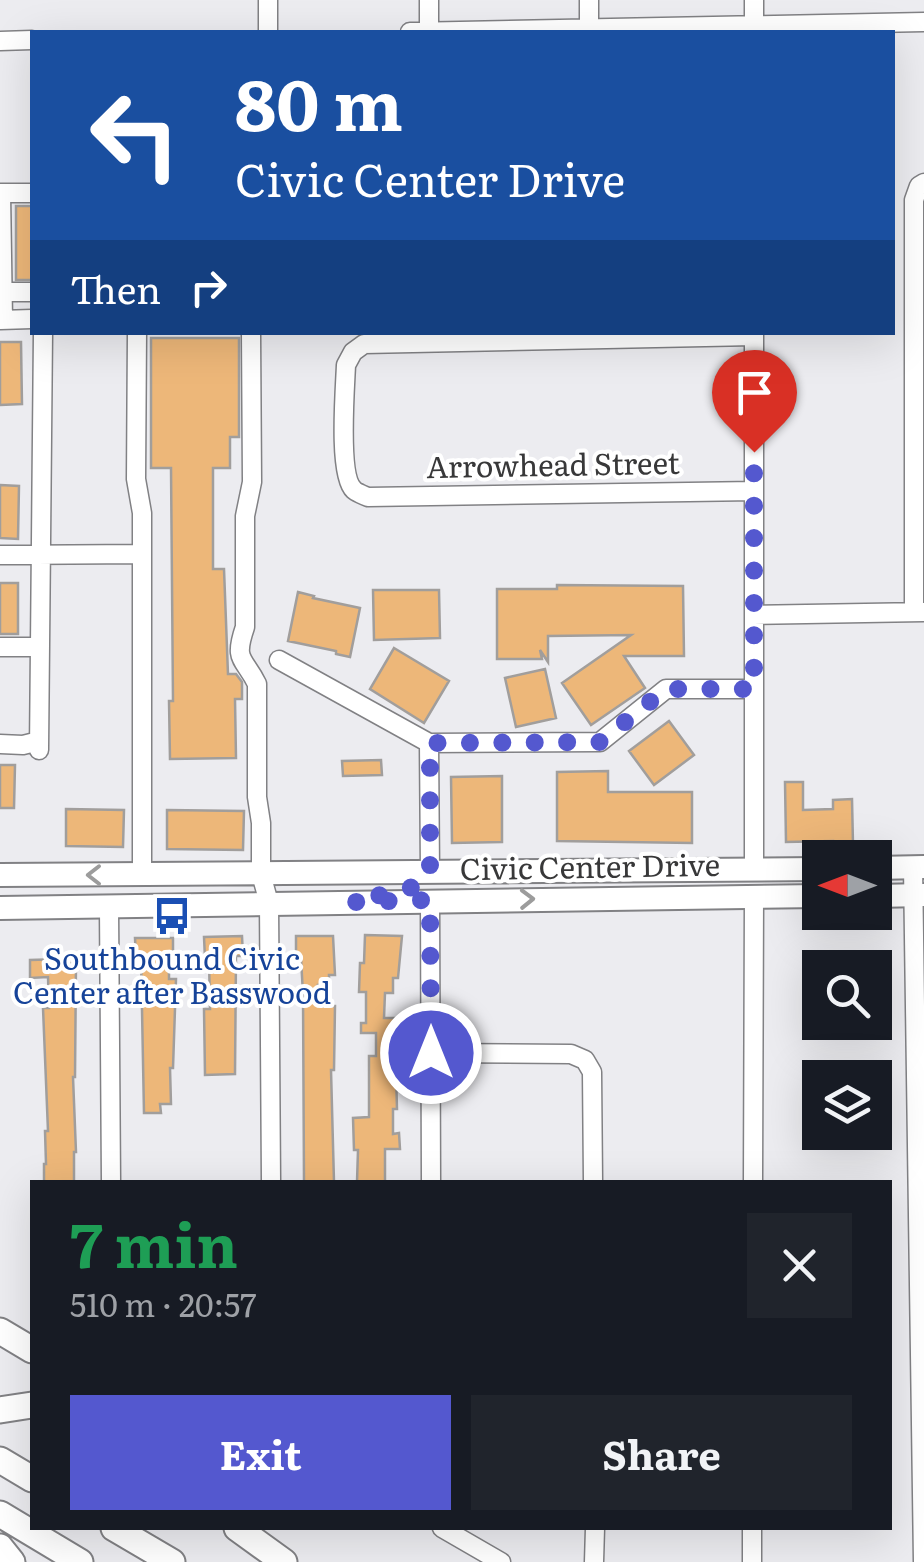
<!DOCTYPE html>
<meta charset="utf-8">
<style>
body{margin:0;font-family:Literata,serif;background:#20242c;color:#f1f3f6;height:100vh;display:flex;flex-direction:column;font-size:38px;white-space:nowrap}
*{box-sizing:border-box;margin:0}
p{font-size:32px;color:#9ea1a6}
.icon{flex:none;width:55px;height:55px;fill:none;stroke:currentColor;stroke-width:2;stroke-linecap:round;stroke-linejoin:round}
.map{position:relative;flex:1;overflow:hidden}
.sheet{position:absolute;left:30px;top:1180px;width:862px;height:350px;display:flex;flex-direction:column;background:#171b24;border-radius:0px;box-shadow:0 10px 40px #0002}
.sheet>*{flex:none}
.guide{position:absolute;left:30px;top:30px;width:865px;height:305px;border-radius:0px;box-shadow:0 10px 40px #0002;background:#1a4fa0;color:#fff;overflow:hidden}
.needle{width:65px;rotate:270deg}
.buttons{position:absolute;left:802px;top:840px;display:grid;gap:20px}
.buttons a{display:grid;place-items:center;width:90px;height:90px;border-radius:0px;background:#171b24;box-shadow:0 10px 40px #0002;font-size:50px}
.pin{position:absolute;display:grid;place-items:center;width:85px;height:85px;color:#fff;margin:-102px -42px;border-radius:50% 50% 50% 0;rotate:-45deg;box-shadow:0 0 10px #0007}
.pin .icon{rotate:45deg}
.me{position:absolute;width:110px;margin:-55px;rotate:0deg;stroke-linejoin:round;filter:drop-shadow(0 0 8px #0008)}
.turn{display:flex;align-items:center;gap:35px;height:210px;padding:0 40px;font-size:45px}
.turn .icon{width:130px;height:130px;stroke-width:2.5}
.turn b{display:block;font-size:70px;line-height:85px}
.then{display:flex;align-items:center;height:95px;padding:0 40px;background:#0003;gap:20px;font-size:38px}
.round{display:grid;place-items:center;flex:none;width:105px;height:105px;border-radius:0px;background:#20242c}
.headline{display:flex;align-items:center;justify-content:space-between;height:170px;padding:0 40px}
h1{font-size:60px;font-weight:700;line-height:75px;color:#1e9e55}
.primary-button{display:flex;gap:20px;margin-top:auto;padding:20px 40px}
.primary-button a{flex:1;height:115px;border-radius:0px;background:#5458cf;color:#fff;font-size:40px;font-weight:700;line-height:115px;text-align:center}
.primary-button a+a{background:#20242c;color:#f1f3f6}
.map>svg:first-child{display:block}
.building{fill:#edb779;stroke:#a19e9c;stroke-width:2.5}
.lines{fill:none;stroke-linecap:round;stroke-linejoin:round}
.minor-casing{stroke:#818184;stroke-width:21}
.major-casing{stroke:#818184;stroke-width:26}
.highway-casing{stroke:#818184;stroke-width:29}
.minor{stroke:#fff;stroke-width:18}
.major{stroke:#fff;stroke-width:22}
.highway{stroke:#fff;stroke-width:25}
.oneway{stroke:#9c9c9c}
.route{stroke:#5458cf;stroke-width:18;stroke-dasharray:0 32.4}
.labels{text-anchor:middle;stroke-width:8;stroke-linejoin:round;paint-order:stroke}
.street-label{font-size:30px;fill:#383839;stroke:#fff}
.transit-label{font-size:30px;fill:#164399;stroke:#fff}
</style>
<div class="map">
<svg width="924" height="1562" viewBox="0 0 924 1562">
<rect width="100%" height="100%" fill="#ececf0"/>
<path class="building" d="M32,206V280H16V206Z
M151,338H239V437H230V468H213V569H224L228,674H236L242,682V699H235L236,758L170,759L169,701H173L171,468H151Z
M0,342H21L22,404L0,405Z
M0,485L19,486L18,539L0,538Z
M0,583H18V634H0Z
M557,585L683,586L684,656H624L645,688L591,725L562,683L631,635L548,636V662L540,650L542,659H497V589H557Z
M373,590H439L440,638L374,640Z
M298,592L314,596L313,598L360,608L350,657L336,654V651L288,641Z
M394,648L449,681L424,723L370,689Z
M545,669L556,718L516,727L505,678Z
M669,721L694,755L654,785L629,751Z
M381,760L382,775L343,776L342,761Z
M0,765H15L14,808H0Z
M608,771V792H692V843L557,841V772Z
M502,776V842L452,843L451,777Z
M785,782H803V810L833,809V800L852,799L853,844H833V841L786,842Z
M66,809L124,810L123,847L66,846Z
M167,810L244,811L243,850L167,849Z
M365,935L402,936L398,978H393V993H385L384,1018H398L399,1072H396L397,1109H393V1134L399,1133L400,1149H385V1182H357L358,1150H354L353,1118L369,1117V1056H376V1033H361V1023H366V992H359L360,963H364Z
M242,936L243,956H236L235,1074L205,1075L204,1009H210L209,959H205L204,937Z
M296,936H333L335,975H329V985H318L319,1006H335L334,1070H331L334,1182H304L303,994L301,959L296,960Z
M135,938H173V957H169V979H176L173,1068H170L171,1104H160L161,1113H144L141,958H136Z
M62,959V963H76L75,1077H73L76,1152H74V1182H44V1164H46L45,1131H48L43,1008H49L48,977L30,978V960Z"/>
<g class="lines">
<g class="minor-casing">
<path id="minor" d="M268,0V32
M589,0V29
M410,32L924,22
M429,32V0
M754,32V0
M0,41L32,40
M3,292H32
M3,319L1,193H32
M0,320L32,319
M137,332L136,479L142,513V875
M251,332L252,482L245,516V627C233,662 244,657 257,684V797L261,823V874L269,903L271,1182
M754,332V870
M754,336L364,344L353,352L346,365C345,389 338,476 354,490C356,492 365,496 368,497L754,491
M0,555L142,554
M914,612V200L919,186L924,183
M754,615L924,612
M0,647H40
M279,660L429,743L600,742L666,689H754
M429,743L430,872
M0,744L23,745L39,741
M39,750L43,332
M913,867L923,1562
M430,900L431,1182
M109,908L111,1182
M431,1053L571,1054L585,1060L592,1072L593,1182
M753,1182L754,896
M442,1528L501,1562
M594,1562L595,1528
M752,1562V1528"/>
</g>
<g class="major-casing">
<path id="major" d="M875,868L924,867
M0,875L820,869
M875,896L924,895
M0,908L820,896"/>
</g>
<g class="highway-casing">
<path id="highway" d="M0,1331L32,1350
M0,1410L32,1405
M0,1460L32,1479
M0,1514L80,1562
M114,1528L172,1562
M237,1528L284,1562
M0,1547L12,1562"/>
</g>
<use href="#minor" class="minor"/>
<use href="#major" class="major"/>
<use href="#highway" class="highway"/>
</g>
<defs><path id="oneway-chevron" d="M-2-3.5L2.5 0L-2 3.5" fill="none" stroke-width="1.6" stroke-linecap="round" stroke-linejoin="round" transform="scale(2.5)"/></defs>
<g class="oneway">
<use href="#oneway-chevron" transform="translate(94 875) rotate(180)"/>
<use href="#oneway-chevron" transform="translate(527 899) rotate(-1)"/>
</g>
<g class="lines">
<path class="route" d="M431,1053L430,900L352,902L417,886L430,872V743L600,742L666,689H754V452"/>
</g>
<defs>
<g id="bus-bare" transform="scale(3)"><path d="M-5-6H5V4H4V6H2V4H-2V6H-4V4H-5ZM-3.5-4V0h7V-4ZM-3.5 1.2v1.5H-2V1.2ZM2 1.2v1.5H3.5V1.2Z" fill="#1a4fb4" stroke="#fff" stroke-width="2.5" paint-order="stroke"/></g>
</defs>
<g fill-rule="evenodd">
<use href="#bus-bare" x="172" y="916"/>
</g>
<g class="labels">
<g class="street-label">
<text transform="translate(553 466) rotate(-1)" y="10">Arrowhead Street</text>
<text transform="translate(590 868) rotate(-1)" y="10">Civic Center Drive</text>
</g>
<g class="transit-label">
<text x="172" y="970">Southbound Civic<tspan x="172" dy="34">Center after Basswood</tspan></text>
</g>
</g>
</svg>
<div class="buttons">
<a><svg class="needle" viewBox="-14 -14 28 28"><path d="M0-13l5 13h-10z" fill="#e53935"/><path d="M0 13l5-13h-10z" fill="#9ea1a6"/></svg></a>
<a><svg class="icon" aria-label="search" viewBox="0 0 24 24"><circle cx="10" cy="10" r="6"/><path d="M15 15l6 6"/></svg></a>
<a><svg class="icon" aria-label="layers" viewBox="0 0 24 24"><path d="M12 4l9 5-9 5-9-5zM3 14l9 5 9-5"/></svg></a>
</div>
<div class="pin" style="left:754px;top:452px;background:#d93025"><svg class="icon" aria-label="arrive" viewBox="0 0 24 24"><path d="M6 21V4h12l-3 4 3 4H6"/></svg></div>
<svg class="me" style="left:431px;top:1053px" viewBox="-20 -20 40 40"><circle r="17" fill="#5458cf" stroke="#fff" stroke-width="3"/><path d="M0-11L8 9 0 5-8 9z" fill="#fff"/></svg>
<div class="guide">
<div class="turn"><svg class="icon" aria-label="left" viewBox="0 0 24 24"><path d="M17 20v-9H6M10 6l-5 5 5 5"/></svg><div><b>80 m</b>Civic Center Drive</div></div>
<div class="then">Then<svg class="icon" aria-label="right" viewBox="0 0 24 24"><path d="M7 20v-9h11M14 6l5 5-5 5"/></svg></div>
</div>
<section class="sheet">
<div class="headline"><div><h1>7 min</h1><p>510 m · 20:57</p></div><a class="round"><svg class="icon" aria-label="close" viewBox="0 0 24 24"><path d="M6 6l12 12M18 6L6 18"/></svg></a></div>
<div class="primary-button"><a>Exit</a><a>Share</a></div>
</section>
</div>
